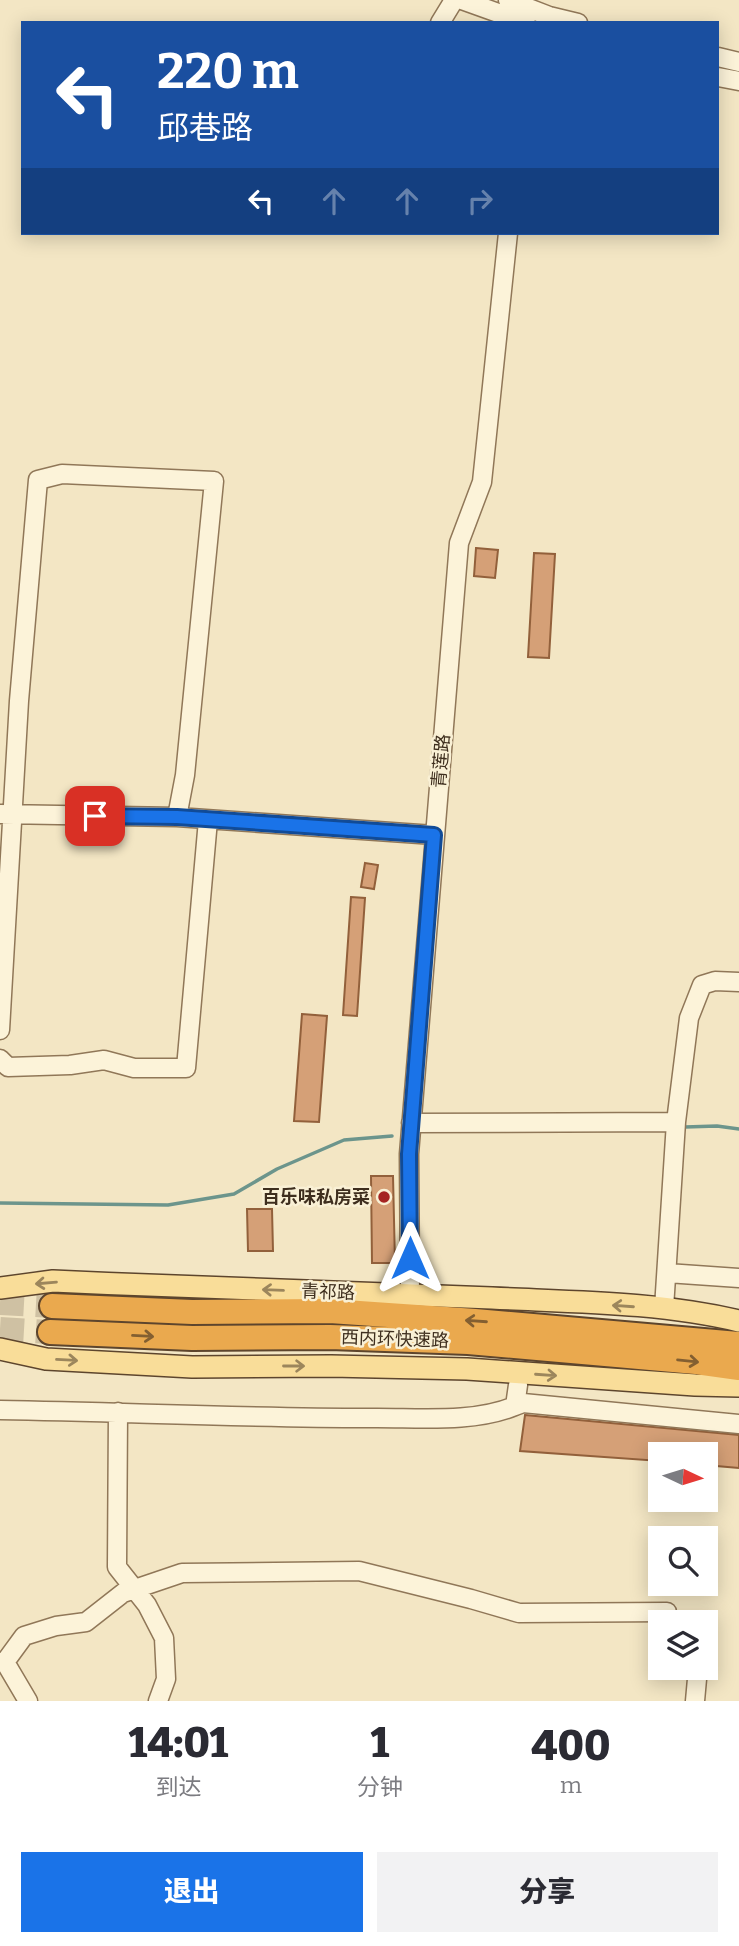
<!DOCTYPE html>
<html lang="zh">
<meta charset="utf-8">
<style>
body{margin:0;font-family:Bitter,"Noto Sans SC",serif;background:#f2f2f3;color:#2b2b33;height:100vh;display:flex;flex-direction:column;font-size:26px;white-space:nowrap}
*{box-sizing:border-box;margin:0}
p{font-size:23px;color:#7c7c81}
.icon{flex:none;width:38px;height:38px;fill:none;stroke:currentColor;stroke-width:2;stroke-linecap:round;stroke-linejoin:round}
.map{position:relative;height:1701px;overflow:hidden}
.drawer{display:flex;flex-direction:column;background:#fff;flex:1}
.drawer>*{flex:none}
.hud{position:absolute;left:21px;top:21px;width:698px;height:214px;border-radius:0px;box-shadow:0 4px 18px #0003;background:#1a4fa0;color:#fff;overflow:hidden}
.needle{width:46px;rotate:94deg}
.tools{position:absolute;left:648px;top:1442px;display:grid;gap:14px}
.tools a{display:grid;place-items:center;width:70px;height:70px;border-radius:0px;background:#fff;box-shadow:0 4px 18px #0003;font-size:35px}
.pin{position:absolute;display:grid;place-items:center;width:60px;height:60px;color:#fff;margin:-30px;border-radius:14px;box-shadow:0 4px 10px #0006}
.me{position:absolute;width:77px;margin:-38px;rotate:0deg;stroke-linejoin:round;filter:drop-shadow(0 0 5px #0008)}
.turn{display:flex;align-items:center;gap:24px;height:147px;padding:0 21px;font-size:32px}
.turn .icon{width:91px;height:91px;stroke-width:2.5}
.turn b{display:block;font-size:49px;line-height:60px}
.lanes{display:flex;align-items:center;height:66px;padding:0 21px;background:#0003;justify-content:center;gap:35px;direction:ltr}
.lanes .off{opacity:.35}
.eta{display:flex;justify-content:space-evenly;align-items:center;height:119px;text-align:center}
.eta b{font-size:42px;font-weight:800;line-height:49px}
.primary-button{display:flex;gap:14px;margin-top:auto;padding:14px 21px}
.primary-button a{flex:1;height:80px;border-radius:0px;background:#1a73e8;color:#fff;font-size:28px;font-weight:800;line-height:80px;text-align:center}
.primary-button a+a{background:#f2f2f3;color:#2b2b33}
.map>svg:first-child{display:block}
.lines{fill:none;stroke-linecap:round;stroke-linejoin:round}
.stream{stroke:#6c958c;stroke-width:3.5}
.building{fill:#d5a077;stroke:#92603b;stroke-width:2}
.highway-tunnel{stroke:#cfc1a3;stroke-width:24;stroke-dasharray:24 12;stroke-linecap:butt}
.minor-casing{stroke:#907758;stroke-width:21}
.major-casing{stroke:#5d452d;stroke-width:24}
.highway-casing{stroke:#5d452d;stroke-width:28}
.minor{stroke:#fcf3d9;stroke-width:18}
.major{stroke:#f9dd99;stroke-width:21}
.highway{stroke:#eaa94e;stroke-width:24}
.oneway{stroke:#9c865c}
.oneway2{stroke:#835f31}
.route-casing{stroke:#114b97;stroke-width:18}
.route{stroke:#1a73e8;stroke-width:12}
.poi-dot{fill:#a52422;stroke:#f9f0d5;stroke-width:2.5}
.labels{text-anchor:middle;stroke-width:5;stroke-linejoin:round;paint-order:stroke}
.street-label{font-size:18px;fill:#3e2e1e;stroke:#f9f0d5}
.poi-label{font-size:18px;font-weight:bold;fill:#3e2e1e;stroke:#f9f0d5;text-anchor:end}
</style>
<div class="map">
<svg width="739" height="1701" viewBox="0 0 739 1701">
<rect width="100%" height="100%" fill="#f3e6c4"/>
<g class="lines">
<path class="stream" d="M685,1127L717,1126L739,1129
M0,1203L168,1205L234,1194L277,1169L344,1140L392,1136"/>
</g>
<path class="building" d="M476,548L498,550L495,578L474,576Z
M534,553L555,554L549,658L528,657Z
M365,863L378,865L374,889L361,887Z
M351,897L365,898L357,1016L343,1015Z
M302,1014L327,1016L319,1122L294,1121Z
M371,1176H393L395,1263H372Z
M247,1209H272L273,1251H248Z
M525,1415L739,1435V1468L705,1465V1454H660V1461L520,1451Z"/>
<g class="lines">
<path class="highway-tunnel" d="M0,1303L52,1306
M0,1329L50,1332"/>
<g class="minor-casing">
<path id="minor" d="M462,0L526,23
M508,0L549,16L578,23
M440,23L454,0
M718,57L739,62
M718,77L739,81
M0,814L177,817L434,835
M0,1030L19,701L38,480L62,474L214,481L185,775L177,817
M0,1059L8,1067L70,1065L104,1060L134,1068H186L208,820
M411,1123L676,1122
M667,1273L739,1278
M410,1294L409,1154L459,543L482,482L508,233
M664,1308L676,1122L689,1018L702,985L715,981L739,982
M515,1406L523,1403L739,1424
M0,1410C123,1412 245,1418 368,1418C414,1417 472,1424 515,1406L518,1385
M118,1412L117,1567L147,1605L164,1638L166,1679L158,1701
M0,1662H5L24,1636L56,1626L86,1622L123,1593L182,1573L359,1571L471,1599L519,1613L667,1612
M5,1662L28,1701
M695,1701L698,1668"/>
</g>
<g class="major-casing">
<path id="major" d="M0,1288L53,1281C199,1288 345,1291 492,1298C573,1302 660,1302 739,1321
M0,1349L46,1359L192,1367L331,1366L467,1369L695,1385L739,1386"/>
</g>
<g class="highway-casing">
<path id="highway" d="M52,1306L192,1312L330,1311L475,1321L739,1344
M50,1332L192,1338L330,1337L468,1342L696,1362L739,1368"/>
</g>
<use href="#minor" class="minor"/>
<use href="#major" class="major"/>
<use href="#highway" class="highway"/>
</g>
<defs><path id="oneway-shaft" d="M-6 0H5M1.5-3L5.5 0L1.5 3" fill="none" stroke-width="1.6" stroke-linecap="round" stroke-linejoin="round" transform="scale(1.75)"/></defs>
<g class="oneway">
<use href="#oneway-shaft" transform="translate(46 1283) rotate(175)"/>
<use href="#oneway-shaft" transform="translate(273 1290) rotate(-178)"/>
<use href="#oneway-shaft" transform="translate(623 1306) rotate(-176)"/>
<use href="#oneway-shaft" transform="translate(67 1360) rotate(3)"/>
<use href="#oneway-shaft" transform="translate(294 1366)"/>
<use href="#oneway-shaft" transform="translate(546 1375) rotate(4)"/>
</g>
<g class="oneway2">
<use href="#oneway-shaft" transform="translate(476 1321) rotate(-176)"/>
<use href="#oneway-shaft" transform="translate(143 1336) rotate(3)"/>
<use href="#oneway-shaft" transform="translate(688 1361) rotate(6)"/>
</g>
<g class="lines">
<g class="route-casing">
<path id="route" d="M95,816L177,817L434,835L409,1154L410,1258"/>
</g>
<use href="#route" class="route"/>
</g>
<circle class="poi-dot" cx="384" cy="1197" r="7"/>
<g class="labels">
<g class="street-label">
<text transform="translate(441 761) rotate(-85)" y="6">青莲路</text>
<text transform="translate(328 1292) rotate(2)" y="6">青祁路</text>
<text transform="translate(395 1339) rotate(2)" y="6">西内环快速路</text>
</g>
<g class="poi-label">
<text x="370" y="1203">百乐味私房菜</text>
</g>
</g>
</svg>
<div class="tools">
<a><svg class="needle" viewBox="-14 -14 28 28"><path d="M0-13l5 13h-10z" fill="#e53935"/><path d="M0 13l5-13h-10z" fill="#7c7c81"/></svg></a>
<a><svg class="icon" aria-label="search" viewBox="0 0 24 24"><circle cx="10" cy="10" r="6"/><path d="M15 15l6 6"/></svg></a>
<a><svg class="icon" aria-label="layers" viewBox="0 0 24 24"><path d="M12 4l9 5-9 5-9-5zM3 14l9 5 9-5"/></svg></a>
</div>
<div class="pin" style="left:95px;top:816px;background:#d93025"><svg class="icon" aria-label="arrive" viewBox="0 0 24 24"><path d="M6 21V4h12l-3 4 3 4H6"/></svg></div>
<svg class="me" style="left:410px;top:1258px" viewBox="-20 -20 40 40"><path d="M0-17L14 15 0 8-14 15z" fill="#1a73e8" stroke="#fff" stroke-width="4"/></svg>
<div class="hud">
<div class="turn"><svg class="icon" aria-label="left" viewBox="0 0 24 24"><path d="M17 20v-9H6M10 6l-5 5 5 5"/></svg><div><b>220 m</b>邱巷路</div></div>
<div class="lanes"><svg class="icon" aria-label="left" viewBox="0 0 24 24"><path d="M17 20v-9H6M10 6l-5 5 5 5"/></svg><svg class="icon off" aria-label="ahead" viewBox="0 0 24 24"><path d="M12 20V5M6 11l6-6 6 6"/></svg><svg class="icon off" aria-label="ahead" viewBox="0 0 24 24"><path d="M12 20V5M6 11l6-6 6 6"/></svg><svg class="icon off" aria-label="right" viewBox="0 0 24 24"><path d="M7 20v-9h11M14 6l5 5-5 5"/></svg></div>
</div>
</div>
<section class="drawer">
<div class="eta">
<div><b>14:01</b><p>到达</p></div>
<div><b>1</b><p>分钟</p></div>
<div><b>400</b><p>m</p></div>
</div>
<div class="primary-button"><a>退出</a><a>分享</a></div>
</section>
